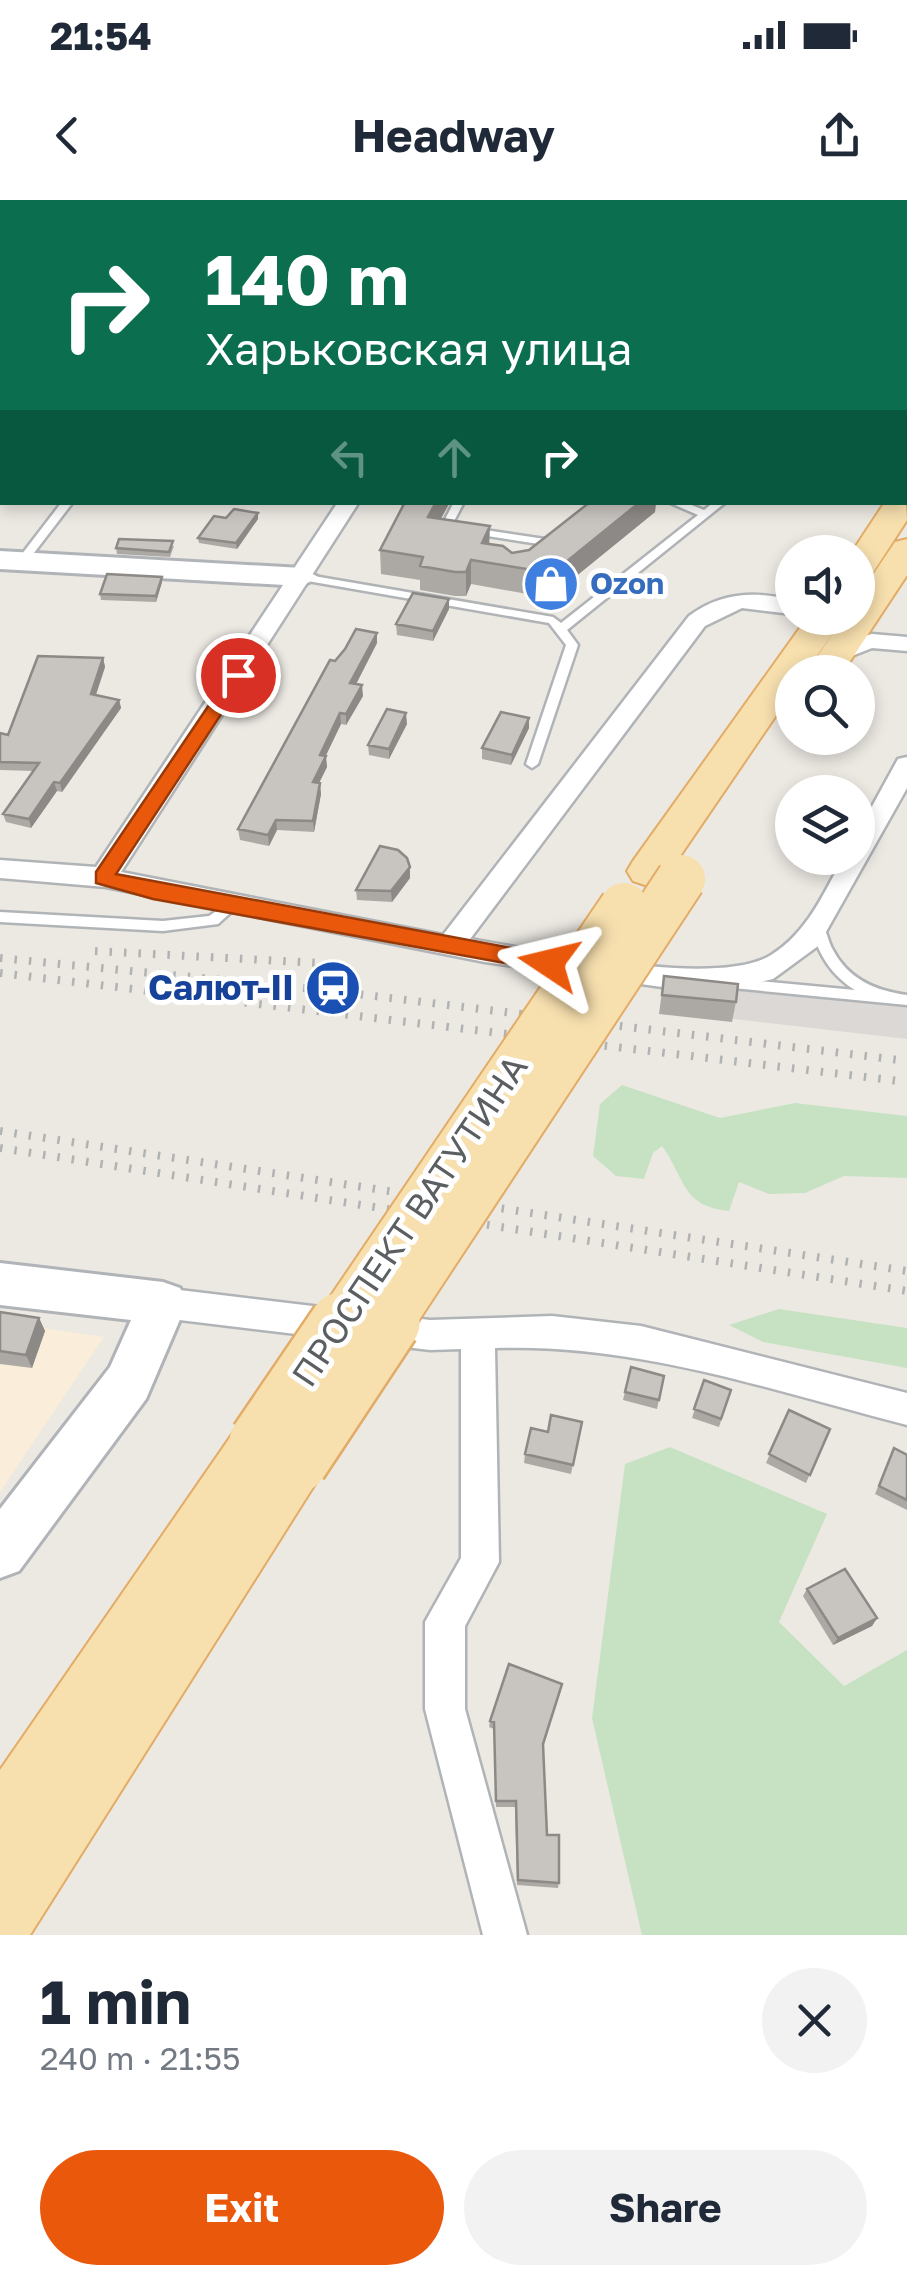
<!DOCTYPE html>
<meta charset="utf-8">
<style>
body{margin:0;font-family:"Golos Text",sans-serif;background:#f2f2f3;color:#1f2937;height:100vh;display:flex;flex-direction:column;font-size:38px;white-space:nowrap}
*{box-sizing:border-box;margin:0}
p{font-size:32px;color:#747a83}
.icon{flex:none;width:55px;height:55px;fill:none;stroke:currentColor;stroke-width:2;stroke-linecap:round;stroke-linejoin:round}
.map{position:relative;height:1735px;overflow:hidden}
.details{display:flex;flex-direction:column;background:#fff;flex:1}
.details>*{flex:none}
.top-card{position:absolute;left:0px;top:0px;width:908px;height:305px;box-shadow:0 5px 15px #0003;background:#0b6e4f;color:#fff;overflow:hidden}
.controls{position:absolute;left:775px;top:335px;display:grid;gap:20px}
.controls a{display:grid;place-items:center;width:100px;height:100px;border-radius:50%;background:#fff;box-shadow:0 5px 15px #0003;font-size:50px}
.pin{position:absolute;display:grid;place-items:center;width:85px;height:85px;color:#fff;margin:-42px;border:5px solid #fff;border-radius:50%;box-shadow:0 2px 10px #0007}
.me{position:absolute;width:110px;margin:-55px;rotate:280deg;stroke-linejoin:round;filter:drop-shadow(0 0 8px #0008)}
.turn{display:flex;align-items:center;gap:35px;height:210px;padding:0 40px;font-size:45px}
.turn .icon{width:130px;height:130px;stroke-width:2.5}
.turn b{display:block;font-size:70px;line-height:85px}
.lanes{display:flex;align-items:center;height:95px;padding:0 40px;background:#0003;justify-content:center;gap:50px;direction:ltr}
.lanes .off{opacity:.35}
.round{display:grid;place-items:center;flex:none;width:105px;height:105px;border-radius:52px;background:#f2f2f3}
.overview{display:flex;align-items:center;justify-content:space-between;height:170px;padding:0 40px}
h1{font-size:60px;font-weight:700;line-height:75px}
.cta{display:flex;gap:20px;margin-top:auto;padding:20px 40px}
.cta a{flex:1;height:115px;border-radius:60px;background:#ea580c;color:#fff;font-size:40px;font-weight:700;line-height:115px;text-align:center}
.cta a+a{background:#f2f2f3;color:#1f2937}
.status{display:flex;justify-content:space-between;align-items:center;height:70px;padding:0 50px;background:#fff;direction:ltr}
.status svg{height:28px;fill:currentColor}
header{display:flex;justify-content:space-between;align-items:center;height:130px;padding:0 40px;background:#fff;font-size:45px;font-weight:700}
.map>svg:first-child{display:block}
.commercial{fill:#faeeda}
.industrial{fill:#dbd8d5}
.green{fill:#c7e2c2}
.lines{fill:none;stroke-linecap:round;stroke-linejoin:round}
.lane-casing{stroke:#b0b4b7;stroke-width:5}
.street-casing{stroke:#b0b4b7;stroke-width:5}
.secondary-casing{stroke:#b0b3b7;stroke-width:6}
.primary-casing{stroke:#e3ac66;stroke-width:4}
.lane{fill:#fff;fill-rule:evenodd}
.street{fill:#fff;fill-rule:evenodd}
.secondary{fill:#fff;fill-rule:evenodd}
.primary{fill:#f7dfae;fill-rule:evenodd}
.rail{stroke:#b1b2b2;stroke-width:8;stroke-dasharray:2.5 12;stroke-linecap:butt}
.primary-bridge-far1-casing{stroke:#e3ac66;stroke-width:52;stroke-linecap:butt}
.primary-bridge-casing{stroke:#e3ac66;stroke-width:66;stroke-linecap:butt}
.primary-bridge-far1{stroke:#f7dfae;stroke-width:48}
.primary-bridge{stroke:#f7dfae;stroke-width:61}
.wall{fill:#aca9a5}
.shaded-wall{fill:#8c8986}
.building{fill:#c8c4c0;stroke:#8c8986;stroke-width:2.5}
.route{fill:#ea580c;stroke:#983908;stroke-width:2.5}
.labels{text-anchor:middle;stroke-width:10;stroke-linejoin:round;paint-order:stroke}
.far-shop-label{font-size:30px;font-weight:bold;fill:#366cbe;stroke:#fff;text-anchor:start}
.transit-label{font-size:35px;font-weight:bold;fill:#164399;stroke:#fff;text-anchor:end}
.street-label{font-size:35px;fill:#5b5f62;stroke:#fff}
</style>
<div class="status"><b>21:54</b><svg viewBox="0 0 49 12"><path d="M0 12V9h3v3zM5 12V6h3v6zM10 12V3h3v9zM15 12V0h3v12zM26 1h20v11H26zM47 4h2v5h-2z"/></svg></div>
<header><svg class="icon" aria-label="back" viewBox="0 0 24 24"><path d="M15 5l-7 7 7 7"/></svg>Headway<svg class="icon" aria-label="share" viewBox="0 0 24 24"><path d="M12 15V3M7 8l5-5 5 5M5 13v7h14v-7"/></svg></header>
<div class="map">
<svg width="907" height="1735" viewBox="0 0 907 1735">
<rect width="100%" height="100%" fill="#ece9e3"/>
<path class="commercial" d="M0,1122L104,1137L0,1292Z"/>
<path class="industrial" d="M671,784L907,807V839L665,811Z"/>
<path class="green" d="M0,0H512L2,2V9Z
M622,885L720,918L795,903L907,916V978L844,976L805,993L769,994L739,982L729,1011C681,1006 686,979 662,946L653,953L644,979L616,976L593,956L600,904Z
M779,1109L907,1128V1168L763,1142L729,1125Z
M670,1247L827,1314L779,1422L844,1486L907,1450V1735H642L592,1518L625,1264Z"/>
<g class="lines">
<g class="lane-casing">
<path id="lane" d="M0,176H2V182H0Z
M905,198H907V204H905Z
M62,302H73L27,362H19V358Z
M454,302H464L452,325L545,339L550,342L545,345L442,329L441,327Z
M668,302H684L704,310L714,302H726L567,430L578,445L538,564L532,568L526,564L566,445L549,423L302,380L296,377L302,374L553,417L561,423L698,315Z
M231,701L238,706L218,724L163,731L0,722V712L163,721L209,716Z
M818,723C828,729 827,740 833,750C848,779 876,791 907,795V805L722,787L720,783L727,778L855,790C831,775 819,755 811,728Z"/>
</g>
<g class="street-casing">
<path id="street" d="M338,302H359L121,672L443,735L689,416C721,392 755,391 792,400V414L742,408L705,426L470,739C535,750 718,789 771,755C807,733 824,693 843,658H858V632L898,559L907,557V588L818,746L773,779L726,790L669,788L485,762L106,687L0,678V660L96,667Z
M872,434L907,437V451L872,448L839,461L827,454L847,441Z
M163,1088L430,1120L552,1116L641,1126L907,1193V1225C771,1190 637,1143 495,1148L499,1362L465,1426V1509L527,1735H483L425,1509V1422L461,1358V1149L430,1150L163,1118L151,1113L146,1103L151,1093Z"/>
</g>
<g class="secondary-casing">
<path id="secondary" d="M0,351L302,368L318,377L302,386L0,369Z
M0,1063L163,1082L180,1088L187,1103L146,1199L19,1371L0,1378V1309L110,1167L131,1120L0,1105Z"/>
</g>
<g class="primary-casing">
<path id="primary" d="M905,293L907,320L870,377L858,380V352H852L885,302H905Z
M907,339V375L843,472H807L843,418H858V397L895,342Z
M807,418H843L806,472H792V492L663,681L648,686L633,681L627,671L633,661Z
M260,1215L280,1223L287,1239L297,1235L317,1243L326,1262L317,1281L30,1735H0V1570L240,1223Z"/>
</g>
<use href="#lane" class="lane"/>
<use href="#street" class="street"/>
<use href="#secondary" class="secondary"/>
<use href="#primary" class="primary"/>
<path class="rail" d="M95,751L320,763
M0,758L333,791L907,861
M0,773L907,882
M0,931L907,1071
M0,948L907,1091"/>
<g class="primary-bridge-far1-casing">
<path id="primary-bridge-far1" d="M340,1125L624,707
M387,1125L681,679"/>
</g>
<g class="primary-bridge-casing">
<path id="primary-bridge" d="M260,1242L341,1123
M297,1262L389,1123"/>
</g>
<use href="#primary-bridge-far1" class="primary-bridge-far1"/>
<use href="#primary-bridge" class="primary-bridge"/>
</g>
<path class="wall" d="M401,302H450L441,319L489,344L512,353L529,350L590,302H656L655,312L564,386L559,384L544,397L471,384L466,396H455L420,390V380L381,374L380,350L402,309Z
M226,318L258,319L237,349L199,343L198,338Z
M174,346L170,357L117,354L116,348Z
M162,377V382L156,402L101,400L100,394Z
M449,409L433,441L397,435L396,424Z
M377,433V443L356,484L363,496L346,525L341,524L325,556L327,567L319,583L321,594L314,632L277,630L269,646L240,640L238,629Z
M103,458L105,467L96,495L119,500L121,508L62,592L57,591L31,628L6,622L3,614L33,571L0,570V533L8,535Z
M407,524L389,559L369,555L368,545Z
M529,528L511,565L482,559V548Z
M410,667V678L392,702L357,700L356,690Z
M664,776L736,802L732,822L659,814Z
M0,1112L39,1118L45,1131L32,1168L0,1164Z
M631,1167L664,1176L657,1209L623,1200Z
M704,1180L731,1190L719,1227L692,1218Z
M789,1210L830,1229L806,1283L766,1263Z
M582,1222L571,1274L524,1263L525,1254L548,1232Z
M894,1248L907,1255V1310L875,1294Z
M807,1389L877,1418L872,1426L833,1445L803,1396Z
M561,1490L543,1546L547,1635L559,1683L558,1688L517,1685L515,1607H496L494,1529L489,1527L490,1521Z"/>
<path class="shaded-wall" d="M436,302H450L428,341V317Z
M640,302H656L655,312L564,386L566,362Z
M258,313V319L237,349L236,343Z
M490,326L489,350L482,343Z
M471,360V384L466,396V372Z
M561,360L559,384L544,397L545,372Z
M162,377V382L156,402V396Z
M449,399V409L433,441V431Z
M377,433V443L351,494L350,483Z
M103,458L105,467L93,503L91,494Z
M362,485L363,496L346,525V514Z
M119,500L121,508L62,592L60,583Z
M340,513L341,524L321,566L320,555Z
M406,513L407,524L389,559V549Z
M529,518V528L511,565L512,555Z
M326,556L327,567L314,593L313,582Z
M54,582L57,591L31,628L29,619Z
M320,583L321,594L314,632L313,621Z
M276,620L277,630L269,646L268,635Z
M410,667V678L392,702L391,691Z
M39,1118L45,1131L32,1168L26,1155Z
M877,1418L872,1426L833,1445L838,1438Z"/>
<path class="building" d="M601,0H697L696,2H608Z
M405,302H436L428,317L490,326L482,343L503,346L512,353L529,350L590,302H640L566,362L561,360L545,372L471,360L466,372H455L420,366L423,357L380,350Z
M234,309L258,313L236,343L198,338L214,316L226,318Z
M119,339L173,341L169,352L116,348Z
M107,374L162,377L156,396L100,394Z
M413,393L449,399L433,431L396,424Z
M356,429L377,433L350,483L362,485L346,514L340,513L320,555L326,556L313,582L320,583L313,621L276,620L268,635L238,629L330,460L335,461L345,449Z
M38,456L103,458L91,494L119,500L60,583L54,582L29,619L3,614L39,563L0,562V533L8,535Z
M387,509L406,513L389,549L368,545Z
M501,512L529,518L512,555L482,548Z
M380,646L398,650L407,658L410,667L391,691L356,690Z
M664,776L738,784L736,802L662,795Z
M0,1112L39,1118L26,1155L0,1151Z
M631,1167L664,1176L659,1200L625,1192Z
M704,1180L731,1190L721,1219L694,1209Z
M789,1210L830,1229L810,1275L769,1254Z
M551,1215L582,1222L573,1265L525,1254L531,1228L548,1232Z
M894,1248L907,1255V1300L879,1286Z
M845,1369L877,1418L838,1438L807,1389Z
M509,1464L562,1484L543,1544L547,1635H559V1683L518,1680L516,1601H496L494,1522L490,1521Z"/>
<path class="route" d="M238,470L247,475L116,674L549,755L560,763L557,768L549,771L153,699L96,683V672L232,471Z"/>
<defs>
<g id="shop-disc" transform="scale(2.875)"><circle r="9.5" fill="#3f7fe0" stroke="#fff"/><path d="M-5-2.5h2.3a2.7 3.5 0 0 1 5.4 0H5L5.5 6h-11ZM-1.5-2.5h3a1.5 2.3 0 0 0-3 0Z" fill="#fff"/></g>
<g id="station-disc" transform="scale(2.875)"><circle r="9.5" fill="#1a4fb4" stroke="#fff"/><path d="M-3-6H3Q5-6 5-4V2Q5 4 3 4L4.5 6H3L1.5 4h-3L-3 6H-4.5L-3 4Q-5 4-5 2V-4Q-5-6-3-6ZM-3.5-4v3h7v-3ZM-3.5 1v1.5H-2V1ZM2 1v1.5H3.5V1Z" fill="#fff"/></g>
</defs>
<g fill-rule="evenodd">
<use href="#shop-disc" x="551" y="384"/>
<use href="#station-disc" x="333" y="788"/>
</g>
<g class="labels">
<g class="far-shop-label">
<text x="590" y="394">Ozon</text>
</g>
<g class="transit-label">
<text x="294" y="800">Салют-II</text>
</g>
<g class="street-label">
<text transform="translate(410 1021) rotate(-56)" y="12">ПРОСПЕКТ ВАТУТИНА</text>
</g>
</g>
</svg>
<div class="controls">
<a><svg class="icon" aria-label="sound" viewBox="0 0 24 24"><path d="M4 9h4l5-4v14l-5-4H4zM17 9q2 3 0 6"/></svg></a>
<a><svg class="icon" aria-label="search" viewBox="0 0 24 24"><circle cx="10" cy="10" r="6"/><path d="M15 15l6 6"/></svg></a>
<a><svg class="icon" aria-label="layers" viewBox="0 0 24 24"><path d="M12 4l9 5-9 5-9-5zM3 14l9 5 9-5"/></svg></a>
</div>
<div class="pin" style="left:238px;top:475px;background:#d93025"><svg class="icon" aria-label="arrive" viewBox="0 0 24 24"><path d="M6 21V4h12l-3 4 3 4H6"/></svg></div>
<svg class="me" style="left:549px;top:763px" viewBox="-20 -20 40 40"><path d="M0-17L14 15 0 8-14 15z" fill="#ea580c" stroke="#fff" stroke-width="4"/></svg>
<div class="top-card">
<div class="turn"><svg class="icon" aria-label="right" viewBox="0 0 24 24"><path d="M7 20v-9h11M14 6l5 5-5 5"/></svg><div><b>140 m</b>Харьковская улица</div></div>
<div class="lanes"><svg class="icon off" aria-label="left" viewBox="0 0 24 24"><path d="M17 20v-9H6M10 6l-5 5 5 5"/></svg><svg class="icon off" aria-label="ahead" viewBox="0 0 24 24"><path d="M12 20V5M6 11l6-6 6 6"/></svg><svg class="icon" aria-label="right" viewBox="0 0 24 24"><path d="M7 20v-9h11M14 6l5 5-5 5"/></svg></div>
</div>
</div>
<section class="details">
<div class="overview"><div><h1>1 min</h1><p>240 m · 21:55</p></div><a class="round"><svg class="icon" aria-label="close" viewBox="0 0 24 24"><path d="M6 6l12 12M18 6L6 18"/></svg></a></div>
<div class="cta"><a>Exit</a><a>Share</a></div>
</section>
